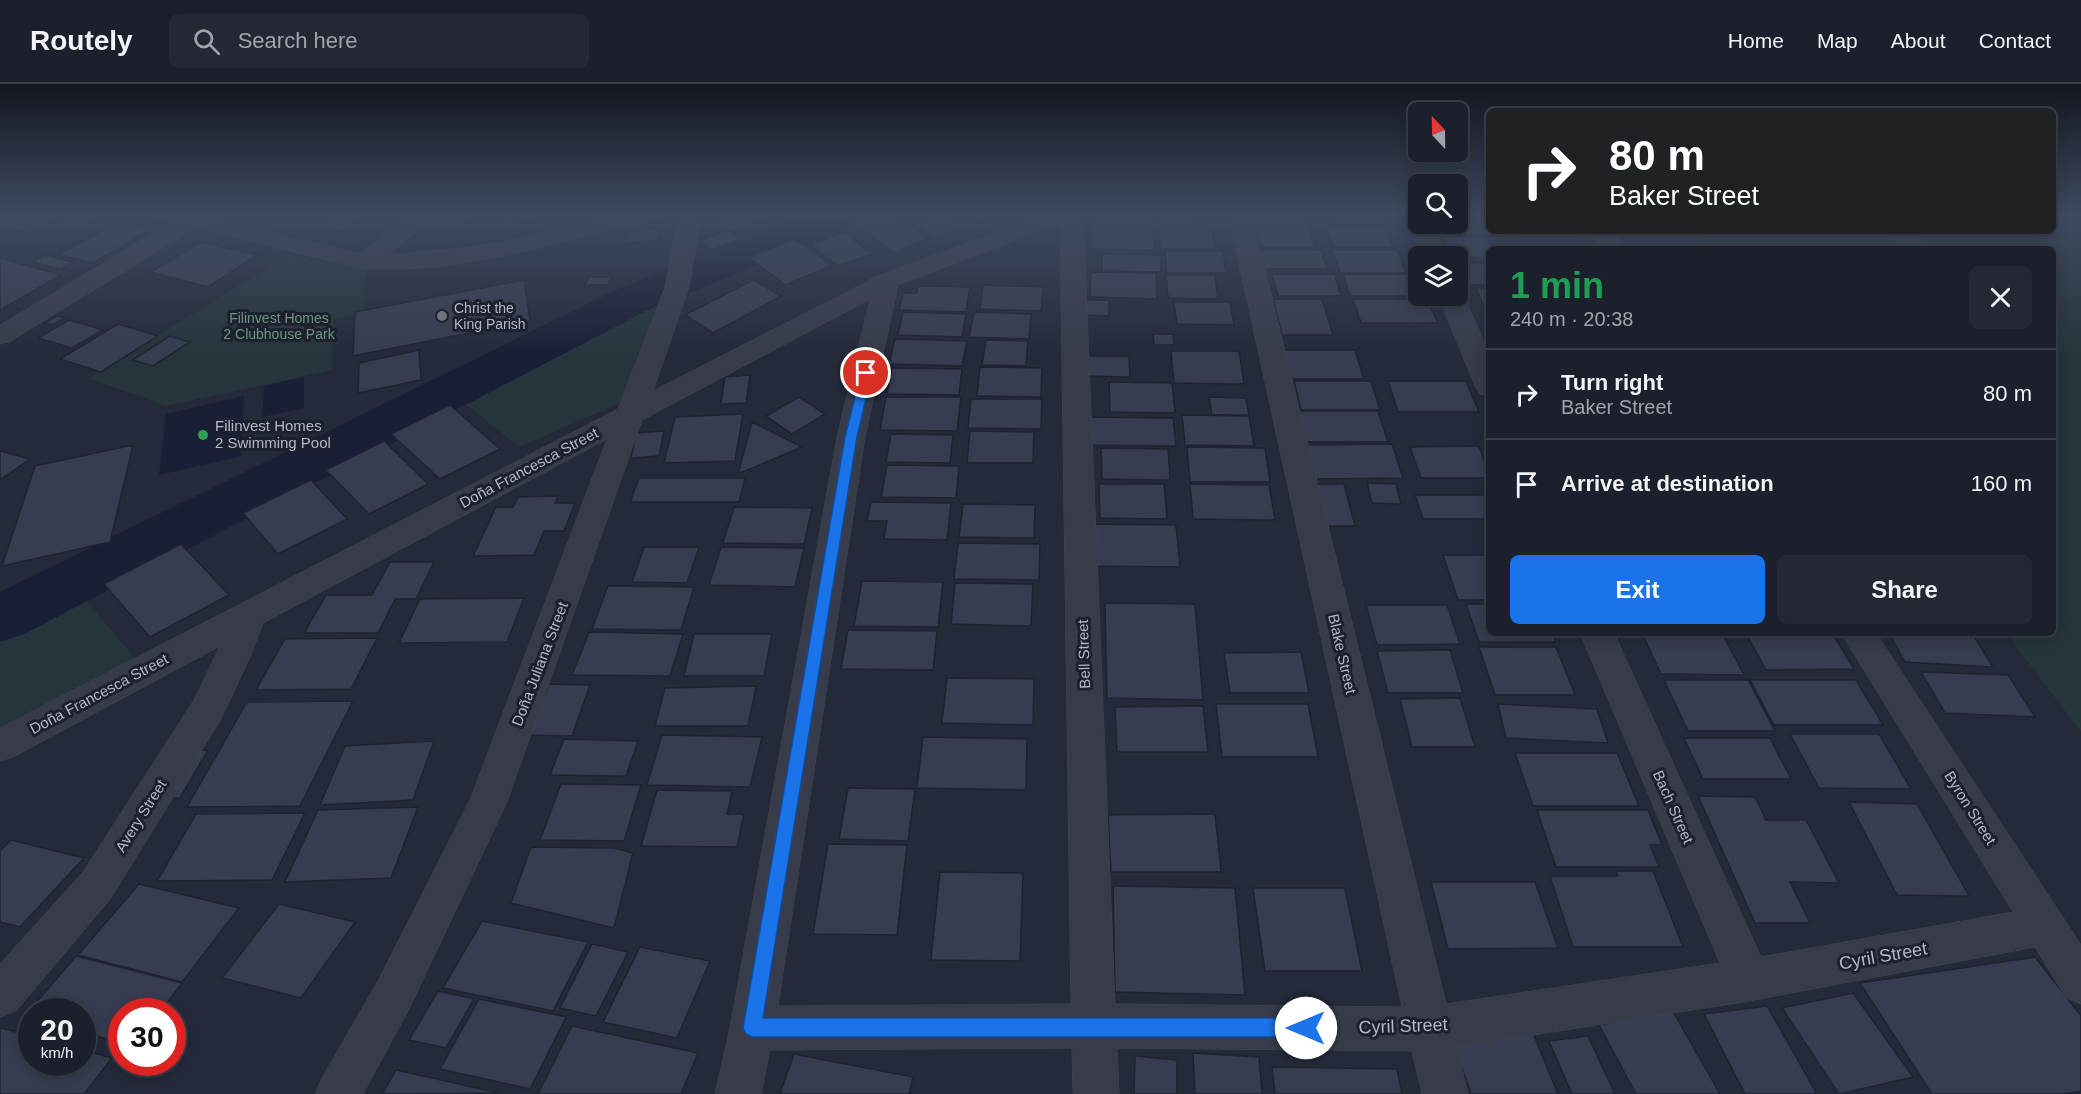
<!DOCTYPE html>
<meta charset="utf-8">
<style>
body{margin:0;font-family:Arial,sans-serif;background:#242834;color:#f1f3f6;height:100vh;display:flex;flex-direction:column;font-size:22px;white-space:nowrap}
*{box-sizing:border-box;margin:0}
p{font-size:20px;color:#a0a3a9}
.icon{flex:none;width:33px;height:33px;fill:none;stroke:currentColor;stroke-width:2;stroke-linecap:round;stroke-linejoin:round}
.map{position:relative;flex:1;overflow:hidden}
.sheet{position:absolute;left:1486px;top:162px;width:570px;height:390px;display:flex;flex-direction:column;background:#1b202c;border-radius:9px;box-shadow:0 3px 15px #0003,0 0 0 2px #393e48}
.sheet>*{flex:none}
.guide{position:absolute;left:1486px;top:24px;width:570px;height:126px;border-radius:9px;box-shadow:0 3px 15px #0003,0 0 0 2px #393e48;background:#202124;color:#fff;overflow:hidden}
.needle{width:39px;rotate:338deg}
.fabs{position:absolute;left:1408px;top:18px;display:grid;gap:12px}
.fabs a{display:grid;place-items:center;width:60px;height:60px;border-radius:9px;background:#1b202c;box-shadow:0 3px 15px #0003,0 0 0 2px #393e48;font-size:30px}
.speed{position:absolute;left:18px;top:914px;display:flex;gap:12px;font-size:30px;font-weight:700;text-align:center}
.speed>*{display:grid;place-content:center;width:78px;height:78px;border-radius:50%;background:#1b202c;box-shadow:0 3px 15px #0003,0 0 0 2px #393e48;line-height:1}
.speed small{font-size:15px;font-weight:400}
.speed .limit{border:9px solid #d22;background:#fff;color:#111}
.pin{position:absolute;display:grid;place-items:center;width:51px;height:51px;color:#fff;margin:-26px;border:3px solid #fff;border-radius:50%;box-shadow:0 2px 6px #0007}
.me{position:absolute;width:66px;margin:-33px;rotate:270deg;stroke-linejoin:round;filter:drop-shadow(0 0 4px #0008)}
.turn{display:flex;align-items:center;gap:21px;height:126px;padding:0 24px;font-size:27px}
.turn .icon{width:78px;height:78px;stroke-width:2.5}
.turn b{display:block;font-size:42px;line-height:51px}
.round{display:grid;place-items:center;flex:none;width:63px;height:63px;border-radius:9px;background:#242834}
.head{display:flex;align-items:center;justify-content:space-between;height:102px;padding:0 24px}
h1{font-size:36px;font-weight:700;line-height:45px;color:#1e9e55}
.cta{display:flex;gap:12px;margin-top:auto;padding:12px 24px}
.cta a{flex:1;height:69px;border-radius:9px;background:#1a73e8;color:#fff;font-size:24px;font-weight:700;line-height:69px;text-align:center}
.cta a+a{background:#242834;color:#f1f3f6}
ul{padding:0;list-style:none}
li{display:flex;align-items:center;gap:18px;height:90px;padding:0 24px;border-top:2px solid #393e48}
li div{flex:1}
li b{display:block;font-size:22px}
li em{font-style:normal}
header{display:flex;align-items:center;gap:36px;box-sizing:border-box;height:84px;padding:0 30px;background:#1b202c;border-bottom:2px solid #393e48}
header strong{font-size:28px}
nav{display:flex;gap:33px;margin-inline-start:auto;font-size:21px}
.search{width:420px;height:54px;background:#242834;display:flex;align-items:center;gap:15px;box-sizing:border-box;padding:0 21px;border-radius:9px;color:#a0a3a9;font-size:22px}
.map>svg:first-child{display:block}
.green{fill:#26353b}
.water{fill:#191f36}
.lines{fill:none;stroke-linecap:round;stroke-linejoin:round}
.river{fill:#191f36;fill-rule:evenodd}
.building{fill:#373d50;stroke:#1f2331;stroke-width:1.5}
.minor-casing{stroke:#414553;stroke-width:1}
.minor{fill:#383c4a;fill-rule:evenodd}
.route{fill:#1a73e8;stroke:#114b97;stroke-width:1.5}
.worship-dot{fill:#6b7280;stroke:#1d212f;stroke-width:2}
.leisure-dot{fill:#2e9e5b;stroke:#1d212f;stroke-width:2}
.labels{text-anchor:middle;stroke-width:6;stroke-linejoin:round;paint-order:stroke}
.far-poi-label{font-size:14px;fill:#b3b7c6;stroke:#1d212f;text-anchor:start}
.far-park-label{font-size:14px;fill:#6c957d;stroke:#1d212f}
.poi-label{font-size:15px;fill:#b3b7c6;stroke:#1d212f;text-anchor:start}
.street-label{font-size:15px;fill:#b3b7c6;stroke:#1d212f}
.near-street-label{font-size:18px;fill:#b3b7c6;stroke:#1d212f}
</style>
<header>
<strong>Routely</strong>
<div class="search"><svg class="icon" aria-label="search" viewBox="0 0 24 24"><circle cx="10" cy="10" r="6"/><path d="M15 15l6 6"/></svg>Search here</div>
<nav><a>Home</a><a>Map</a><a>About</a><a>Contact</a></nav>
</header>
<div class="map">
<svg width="2081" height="1010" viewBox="0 0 2081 1010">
<rect width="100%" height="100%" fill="#242a3a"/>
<path class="green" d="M2054,129H2081V648L2006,549H2054V165H1713L1699,147H2054Z
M289,171L365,185L364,229L333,235L332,286L166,322L88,294Z
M661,210L620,319L519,363L459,315Z
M78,507L139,579L0,650V521Z"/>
<path class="water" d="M304,293V324L262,333L264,302Z
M244,312L241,372L159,391L166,330Z"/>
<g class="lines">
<path class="river" d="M808,129H867L861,138L648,226L22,551L0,558V508L616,206Z"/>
</g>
<path class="building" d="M0,129H66L30,150L0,143Z
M77,129H102L103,130L78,144L58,140Z
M334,129H370L341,148L314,142Z
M436,129H479L457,145L424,138Z
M499,129H563L503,142Z
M711,129H783L732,148Z
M866,129H892L928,155L894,168L849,136Z
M941,129H946L965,142L935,154L915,140Z
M968,129H1001L979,137Z
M1113,129H1150L1153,136L1154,166L1091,165L1092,134Z
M1156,129H1194L1196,140H1157Z
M1327,129H1383L1387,141H1331Z
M1252,131H1305L1315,164H1260Z
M1458,134H1489L1490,147H1496L1498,151H1444L1439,140H1458Z
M118,138L151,145L93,179L58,171Z
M1327,143L1385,144L1392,163H1333Z
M659,145L657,156L626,159L627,147Z
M728,146L740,155L712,166L700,157Z
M1159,146H1212L1215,165H1160Z
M1523,147H1571L1574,153H1526Z
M844,148L871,170L838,182L811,161Z
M1442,153H1487L1493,165H1490V174L1450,172Z
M794,155L832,181L786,201L749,174Z
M201,158L257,171L208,203L151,188Z
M1635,163H1691L1692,165H1637Z
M1258,166H1321L1327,185H1262Z
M1332,166H1397L1406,189H1340Z
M1165,167H1223L1226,189H1167Z
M1102,170L1161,171V188L1102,187Z
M45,171L73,178L60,185L33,178Z
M0,174L61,191L0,226Z
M1458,179H1490V201H1463L1458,190Z
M1091,188L1156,189L1157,215L1090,213Z
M1272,190H1334L1341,212H1278Z
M1343,190H1406L1415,212H1350Z
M1166,191H1215L1218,215L1168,214Z
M589,193H611L608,201H585Z
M524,196L530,237L353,272L355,228Z
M753,196L781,212L713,249L685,231Z
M983,201L1043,203L1041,227L980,225Z
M918,202L970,203L966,228L899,226L903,209H917Z
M1476,204H1490V229H1487Z
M1273,215H1322L1333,251H1282Z
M1353,215H1427L1438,239H1361Z
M1078,216H1109V232L1077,231Z
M1174,218H1230L1234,241L1177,240Z
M903,228L966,230L962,253L898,251Z
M974,228L1031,230L1029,255L969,253Z
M57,232L65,234L53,241L44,239Z
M69,236L103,246L72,264L38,254Z
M118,240L158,252L101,288L60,275Z
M1153,250H1173L1174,261H1154Z
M170,252L190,258L153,282L132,276Z
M895,255L967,257L962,282L889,280Z
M986,256L1028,257L1026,282L982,281Z
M419,266L421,296L358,309L359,279Z
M1281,266H1355L1364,295H1289Z
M1171,267H1239L1244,300L1174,299Z
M1081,272H1129L1130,293L1081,292Z
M980,283L1042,284L1041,313L977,312Z
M892,284L962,285L959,311L887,310Z
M750,291L746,319L721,320L725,293Z
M1294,297H1371L1380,326H1301Z
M1388,297H1466L1479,328H1398Z
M1109,298L1172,299L1175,329L1110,328Z
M799,313L825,330L792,350L766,332Z
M886,313H961L957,347L880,346Z
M1209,313L1246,314L1249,331H1212Z
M971,315H1042L1041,345L968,344Z
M450,321L500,365L440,395L391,350Z
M1297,327H1378L1388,358H1304Z
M743,330L735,377L664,379L675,333Z
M1182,331L1249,332L1254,362L1185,361Z
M1081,333L1173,334L1176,362L1081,361Z
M752,338L802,363L738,390Z
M664,347L659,372L631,374L636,349Z
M970,347L1034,348L1033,379H967Z
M891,350L953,351L950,379L886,378Z
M384,357L428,400L369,430L326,386Z
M1392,360L1403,394L1314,395L1305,361Z
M133,361L110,458L2,482L35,382Z
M1479,362L1490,394H1421L1410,363Z
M1187,363L1265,364L1270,398H1190Z
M1101,364L1168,365L1170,396L1102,395Z
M0,367L30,375L0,396Z
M887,381L959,382L956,414L881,413Z
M639,394H745L739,418H630Z
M311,396L347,435L278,470L243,429Z
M1367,399L1396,400L1401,420L1372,419Z
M1099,400H1164L1167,435L1100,434Z
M1190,400L1269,401L1275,436L1193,435Z
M1310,400H1344L1355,442H1320Z
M1415,411H1486L1490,419V435H1423Z
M558,412L555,419H575L564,447H544L534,471L473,472L496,423H513L518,413Z
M871,418L951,419L947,456L884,455L887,437H867Z
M963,420L1035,421L1034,454L959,453Z
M734,423L812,424L804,460L723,459Z
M1088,440L1176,441L1180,483L1089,482Z
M958,459L1040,460L1039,496L954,495Z
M181,460L229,511L150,553L104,500Z
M644,463H699L687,499L632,498Z
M721,463L804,464L795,503L709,501Z
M1443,471H1490V516H1458Z
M390,478H434L416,515H395L378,549H304L326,511H372Z
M862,497L943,498L938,543L854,542Z
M955,499L1033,500L1031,542L951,540Z
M608,502L694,503L681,546L592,545Z
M524,514L507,558L399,559L420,515Z
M1105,519L1195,520L1203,616L1107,614Z
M1466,520H1490V549H1552L1555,558H1479Z
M1366,521H1447L1460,560L1377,561Z
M848,546L937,547L933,586L841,585Z
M589,548L683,550L670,592L572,591Z
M1642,549H1722L1744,591L1661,590Z
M1746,549H1832L1854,585L1766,586Z
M1889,549H1972L1993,583L1905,578Z
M694,550H772L764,592H684Z
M377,554L351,605L256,606L285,555Z
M1479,563H1556L1575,611H1495Z
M1450,566L1463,609H1388L1377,567Z
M1301,568L1309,609H1230L1224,569Z
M1921,588L2008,591L2035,633L1945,629Z
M947,594L1034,595L1033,641L942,639Z
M1664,596H1748L1775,647H1688Z
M1750,596H1856L1883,641H1774Z
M549,600L590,601L572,652L529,651Z
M756,602L748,642H655L665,604Z
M1460,614L1475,663H1412L1400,615Z
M353,617L300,722L187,723L247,618Z
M1216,620H1308L1318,673H1222Z
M1498,620L1597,625L1608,659L1506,654Z
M1203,622L1208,668H1117L1115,623Z
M1790,650H1879L1911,705L1819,704Z
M662,651L762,653L750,703L647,701Z
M923,653L1027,655L1026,706L917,704Z
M1684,654H1770L1791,695H1703Z
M564,655L638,657L626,692L550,691Z
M434,657L413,716L320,721L345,662Z
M187,666H208L180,714L159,715Z
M1515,669H1617L1639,722H1533Z
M561,700L641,701L624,757L540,756Z
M848,704L915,705L908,757L839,755Z
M657,706L732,707L727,730H744L737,763L641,762Z
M1698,712L1755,713L1766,736H1806L1839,799L1790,798L1810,839H1755Z
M1849,718L1917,720L1969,812L1897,811Z
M418,723L391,794L285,798L318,726Z
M1537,726H1648L1662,761H1650L1659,783H1556Z
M305,729L272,796L157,797L196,730Z
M1215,730L1221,788H1111L1108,731Z
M11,756L84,774L20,843L0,838V767Z
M828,760L907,761L897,851L813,850Z
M531,763L614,764L633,769L614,844L511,819Z
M1616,787H1653L1683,863H1573L1550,792H1618Z
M940,788L1023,789L1020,877L931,876Z
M1431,798H1535L1558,864L1448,865Z
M139,800L239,824L182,898L78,871Z
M1113,802L1235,804L1245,911L1115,908Z
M1253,804H1345L1362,887H1265Z
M279,820L355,838L301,914L222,894Z
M482,837L588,858L553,927L443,904Z
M592,860L628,868L596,932L560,924Z
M640,863L710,877L677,954L603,938Z
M76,872L182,899L161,927H122V959L82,948V927H32V935L24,933Z
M2035,873L2081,932V1007L2063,1010H1932L1860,899Z
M438,907L474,915L446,964L409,956Z
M1853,909L1913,993L1839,1010L1782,924Z
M479,915L566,933L530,1005L440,985Z
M1767,922L1817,1010H1745L1704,930Z
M1672,926L1720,1010H1636L1599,941Z
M572,942L698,969L681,1010H538Z
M0,944L32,952V978H82V966L112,974L84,1010H0Z
M1533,949L1558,1010H1471L1453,959Z
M1588,952L1615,1010H1572L1549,957Z
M1193,969L1259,973L1262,1010H1195Z
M794,970L913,993L909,1010H780Z
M1135,972L1177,976V1010H1134Z
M1272,983L1397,985L1402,1010H1275Z
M396,986L499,1009L382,1010Z"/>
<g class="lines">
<g class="minor-casing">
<path id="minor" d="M153,129H212L210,133L359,170L413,129H439L388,171L473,163L545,149L624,129H663L660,134L509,171L436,183L400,185H363L195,144L9,258L0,260V241L172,138L156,134Z
M679,129H702L689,203L653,307L878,192L1047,129H1083L1115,920L1402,923L1228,129H1251L1446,920L1720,879L1580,549H1614L1761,873L2013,828L1841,549H1876L2081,861V920L2066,914L2035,863L1749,917L1457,963L1468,1010H1422L1412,967L1117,964L1119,1010H1073L1072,964L770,966L761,1010H715L730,944L837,353L870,215L642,336L507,718L409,925L363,1010H315L322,994L379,895L470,716L607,355L263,539L250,573L221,635L111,814L16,927L0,933V880L83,788L194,616L220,562L13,673L0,677V644L618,325L665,203ZM1060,140L1071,920L778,922L865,353L898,201Z
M1419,134V140H1432L1447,172H1423L1409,140L1413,135Z
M1590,147H1614L1625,165H1601Z
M1887,147H1912L1928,165H1903Z
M1458,206L1464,212L1490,271V312L1480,310L1476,304L1438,212H1458Z"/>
</g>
<use href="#minor" class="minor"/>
</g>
<linearGradient id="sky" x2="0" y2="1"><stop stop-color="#141720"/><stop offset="0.48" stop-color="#3f4a60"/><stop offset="1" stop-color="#3f4a60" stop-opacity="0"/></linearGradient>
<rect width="2081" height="271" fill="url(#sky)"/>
<path class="route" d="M866,285L872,289L857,353L763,934H1306L1313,937L1315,944L1313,950L1306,953H752L746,950L743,944L845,353L861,289Z"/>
<circle class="worship-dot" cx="442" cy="232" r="6"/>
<circle class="leisure-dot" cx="203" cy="351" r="6"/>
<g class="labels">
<g class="far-poi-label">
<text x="454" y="229">Christ the<tspan x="454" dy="16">King Parish</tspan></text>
</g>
<g class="far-park-label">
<text x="279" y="239">Filinvest Homes<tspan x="279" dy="16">2 Clubhouse Park</tspan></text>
</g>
<g class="poi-label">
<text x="215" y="347">Filinvest Homes<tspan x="215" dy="17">2 Swimming Pool</tspan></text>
</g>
<g class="street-label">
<text transform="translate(529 384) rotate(-28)" y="5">Doña Francesca Street</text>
<text transform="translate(1084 570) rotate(-92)" y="5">Bell Street</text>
<text transform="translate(1342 570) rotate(77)" y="5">Blake Street</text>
<text transform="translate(540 580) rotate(-69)" y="5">Doña Juliana Street</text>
<text transform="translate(99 610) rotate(-28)" y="5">Doña Francesca Street</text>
<text transform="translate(1673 723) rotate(66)" y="5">Bach Street</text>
<text transform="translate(1970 724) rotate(58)" y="5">Byron Street</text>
<text transform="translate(141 732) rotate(-58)" y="5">Avery Street</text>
</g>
<g class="near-street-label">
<text transform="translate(1883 872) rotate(-10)" y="6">Cyril Street</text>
<text transform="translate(1403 942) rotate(-2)" y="6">Cyril Street</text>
</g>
</g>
</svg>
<div class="fabs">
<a><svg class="needle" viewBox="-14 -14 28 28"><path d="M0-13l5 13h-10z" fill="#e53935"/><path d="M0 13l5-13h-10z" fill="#a0a3a9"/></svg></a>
<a><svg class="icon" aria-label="search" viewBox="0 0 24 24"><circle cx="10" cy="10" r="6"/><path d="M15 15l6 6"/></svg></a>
<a><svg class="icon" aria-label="layers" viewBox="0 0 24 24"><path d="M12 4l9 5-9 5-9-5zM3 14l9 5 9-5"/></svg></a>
</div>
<div class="speed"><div>20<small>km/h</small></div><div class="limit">30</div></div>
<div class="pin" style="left:866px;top:289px;background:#d93025"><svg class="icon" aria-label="arrive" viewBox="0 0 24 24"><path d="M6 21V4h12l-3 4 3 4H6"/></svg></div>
<svg class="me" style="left:1306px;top:944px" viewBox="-20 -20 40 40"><circle r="19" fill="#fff"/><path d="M0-13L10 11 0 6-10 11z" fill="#1a73e8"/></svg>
<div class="guide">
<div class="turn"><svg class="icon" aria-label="right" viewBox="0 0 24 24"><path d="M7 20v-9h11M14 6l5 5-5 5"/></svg><div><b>80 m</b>Baker Street</div></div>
</div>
<section class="sheet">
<div class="head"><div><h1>1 min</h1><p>240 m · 20:38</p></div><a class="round"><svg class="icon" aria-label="close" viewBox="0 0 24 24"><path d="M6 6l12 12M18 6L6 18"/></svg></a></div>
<ul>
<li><svg class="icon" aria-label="right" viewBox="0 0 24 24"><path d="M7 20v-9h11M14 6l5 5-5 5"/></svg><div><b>Turn right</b><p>Baker Street</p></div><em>80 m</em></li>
<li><svg class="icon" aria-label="arrive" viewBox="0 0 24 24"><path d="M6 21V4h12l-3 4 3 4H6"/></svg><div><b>Arrive at destination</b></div><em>160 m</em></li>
</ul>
<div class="cta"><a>Exit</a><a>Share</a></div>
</section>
</div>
